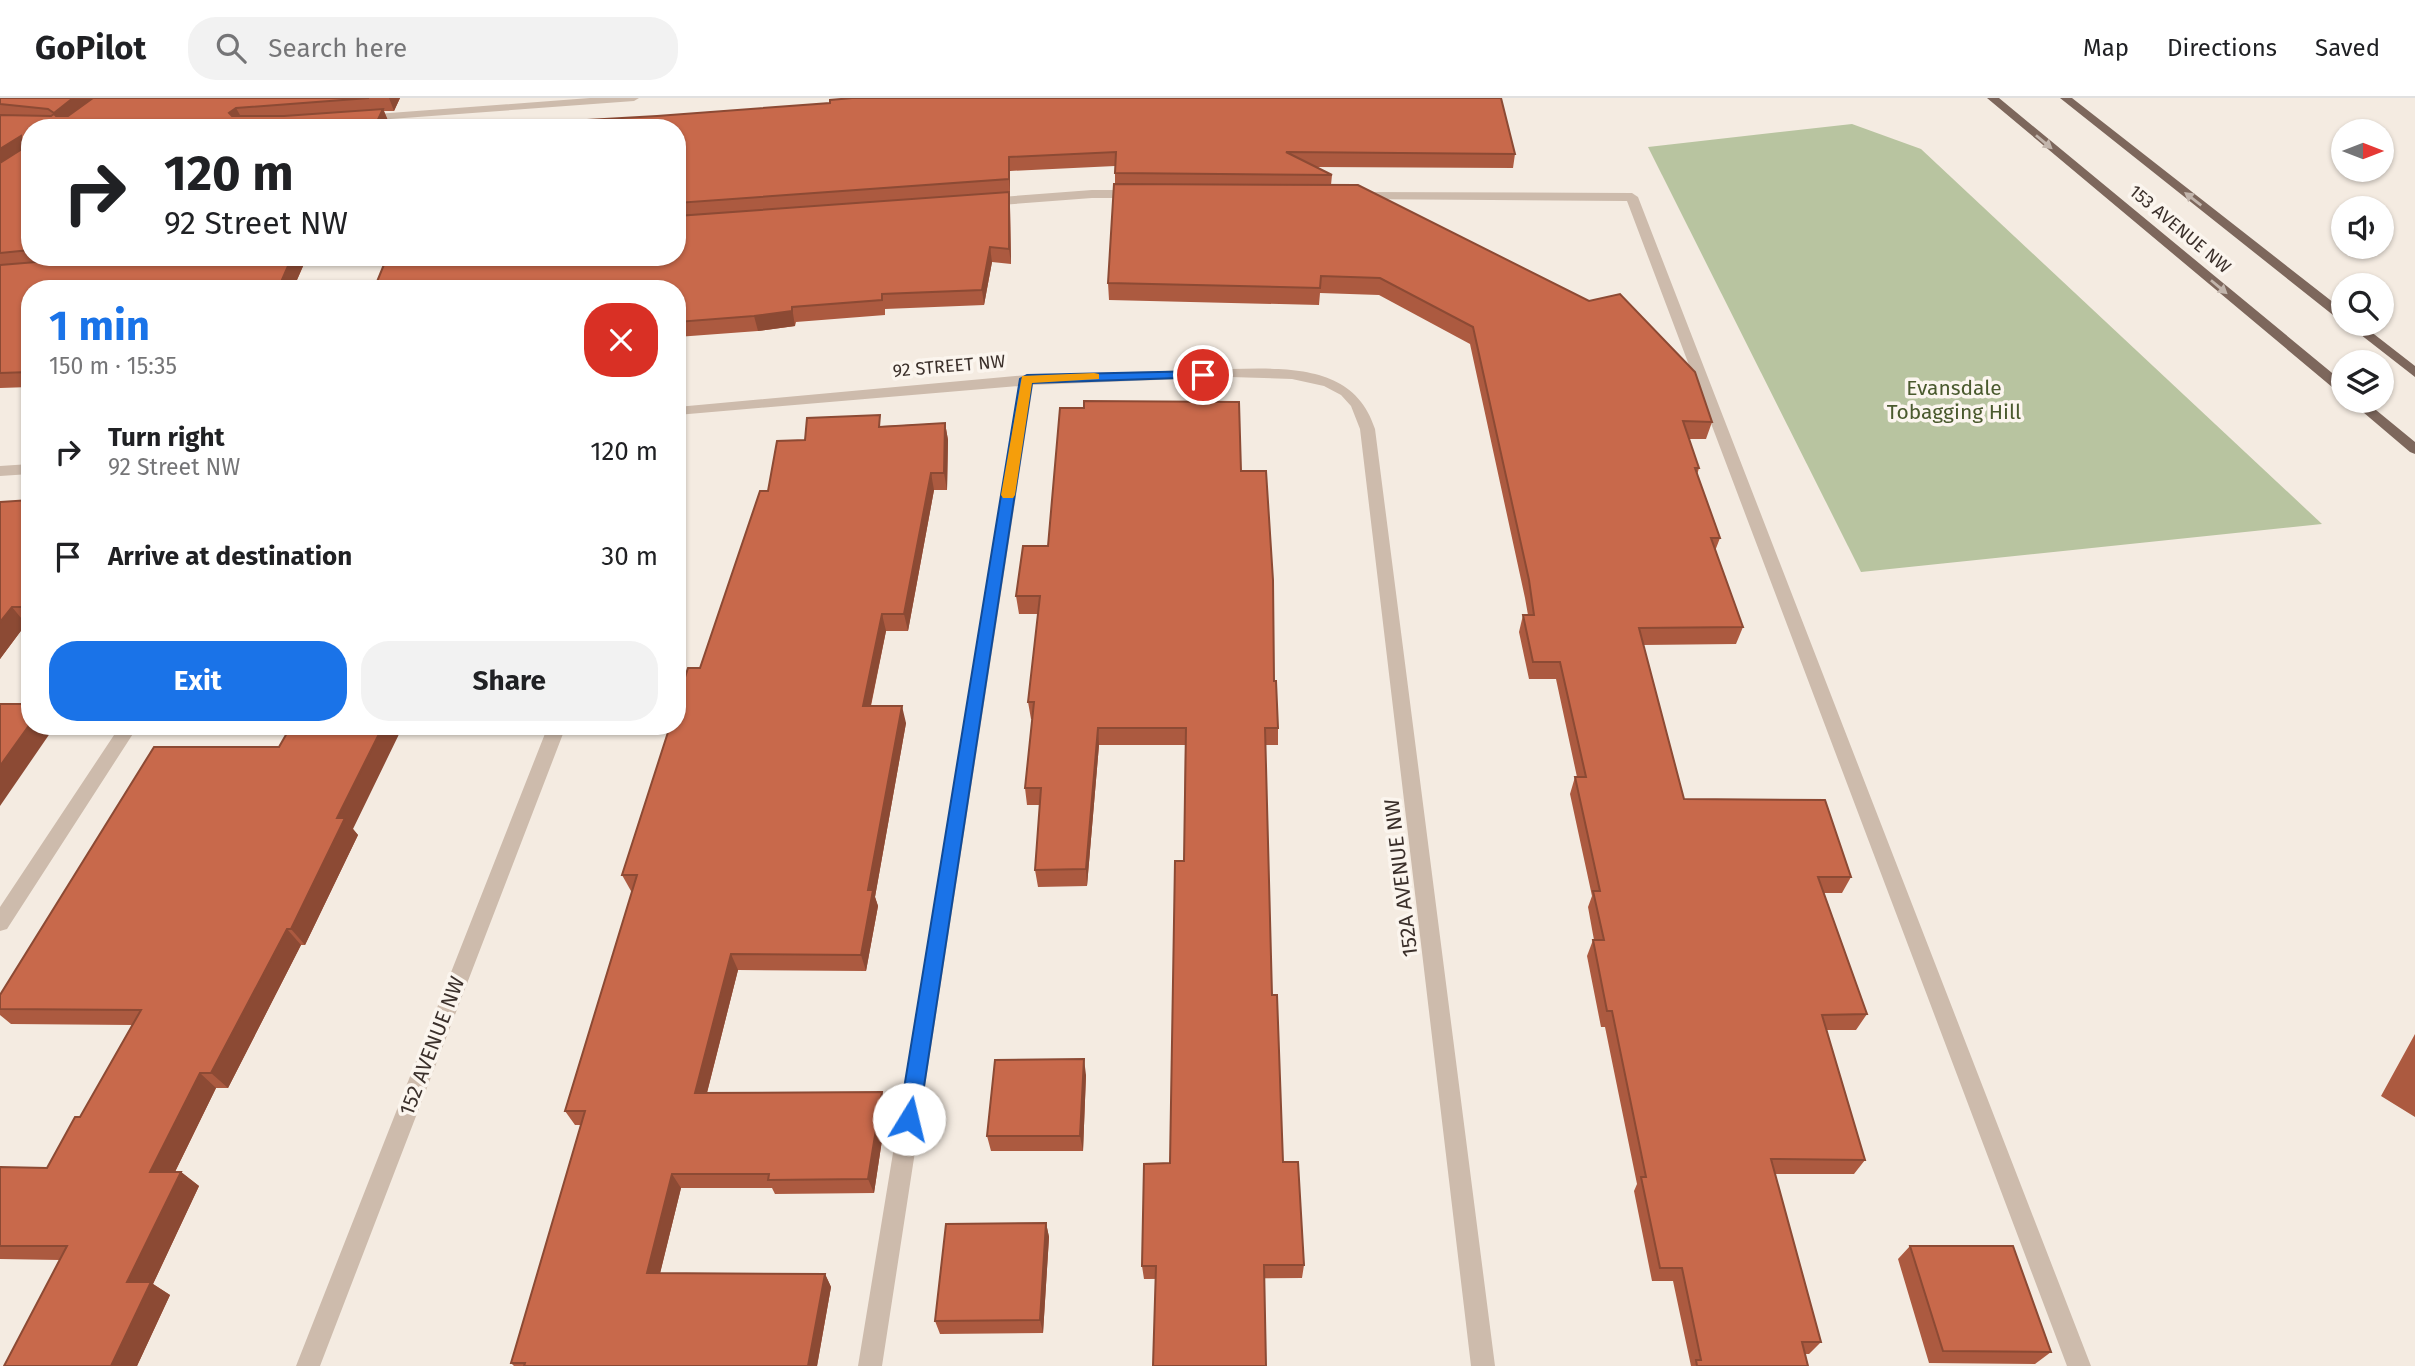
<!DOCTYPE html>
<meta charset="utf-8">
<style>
body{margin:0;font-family:"Fira Sans",sans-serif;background:#f2f2f2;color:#202124;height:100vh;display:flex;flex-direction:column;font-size:26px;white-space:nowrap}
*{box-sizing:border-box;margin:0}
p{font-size:23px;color:#757577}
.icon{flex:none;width:38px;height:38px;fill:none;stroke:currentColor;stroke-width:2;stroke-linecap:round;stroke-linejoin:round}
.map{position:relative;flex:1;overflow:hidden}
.panel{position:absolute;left:21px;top:182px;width:665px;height:455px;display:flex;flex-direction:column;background:#fff;border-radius:28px;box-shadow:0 2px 5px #0004}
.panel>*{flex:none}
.banner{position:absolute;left:21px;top:21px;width:665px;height:147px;border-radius:28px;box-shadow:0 2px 5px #0004;background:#fff;color:#202124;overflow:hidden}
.needle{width:46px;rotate:90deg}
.fabs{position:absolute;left:2331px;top:21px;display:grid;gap:14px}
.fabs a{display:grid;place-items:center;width:63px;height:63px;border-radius:50%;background:#fff;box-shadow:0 2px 5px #0004;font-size:35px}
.pin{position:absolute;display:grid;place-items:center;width:60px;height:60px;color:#fff;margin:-30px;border:4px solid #fff;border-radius:50%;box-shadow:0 2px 7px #0007}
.me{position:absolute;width:77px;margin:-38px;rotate:9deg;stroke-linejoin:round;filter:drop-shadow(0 0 5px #0008)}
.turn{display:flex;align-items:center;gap:24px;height:147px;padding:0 28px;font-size:32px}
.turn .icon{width:91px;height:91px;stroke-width:2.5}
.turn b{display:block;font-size:49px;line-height:60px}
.round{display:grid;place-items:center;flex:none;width:74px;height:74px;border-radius:28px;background:#f2f2f2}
.head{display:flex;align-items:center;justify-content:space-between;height:119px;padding:0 28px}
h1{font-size:42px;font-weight:700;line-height:52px;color:#1a73e8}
.action{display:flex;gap:14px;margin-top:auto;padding:14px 28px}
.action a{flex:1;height:80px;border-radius:28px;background:#1a73e8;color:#fff;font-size:28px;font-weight:700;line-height:80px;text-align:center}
.action a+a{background:#f2f2f2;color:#202124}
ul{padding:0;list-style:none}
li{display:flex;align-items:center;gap:21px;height:105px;padding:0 28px}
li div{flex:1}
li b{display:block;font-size:26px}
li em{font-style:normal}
header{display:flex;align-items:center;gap:42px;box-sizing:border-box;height:98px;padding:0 35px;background:#fff;border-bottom:2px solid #e0e0e0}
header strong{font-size:33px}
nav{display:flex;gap:38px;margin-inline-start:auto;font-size:24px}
.search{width:490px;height:63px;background:#f2f2f2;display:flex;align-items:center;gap:18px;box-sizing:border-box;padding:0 24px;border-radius:28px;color:#757577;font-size:26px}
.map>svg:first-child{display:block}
.green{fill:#b8c4a0}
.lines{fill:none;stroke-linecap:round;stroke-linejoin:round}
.minor{fill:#cdbbac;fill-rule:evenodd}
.major{fill:#7d675c;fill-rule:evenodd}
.wall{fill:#ac5a40}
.shaded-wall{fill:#8c4a34}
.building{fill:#c8694b;stroke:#8c4a34;stroke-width:2}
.oneway{fill:#c2b5ac}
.route{fill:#1a73e8;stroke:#114b97;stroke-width:2}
.slow{fill:#f59e0b}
.labels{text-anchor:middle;stroke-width:7;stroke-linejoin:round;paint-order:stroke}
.far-street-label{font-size:18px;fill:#3b302b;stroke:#fbf5ee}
.park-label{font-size:21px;fill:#4a5a2e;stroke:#fbf5ee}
.street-label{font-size:21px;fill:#3b302b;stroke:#fbf5ee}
</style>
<header>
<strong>GoPilot</strong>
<div class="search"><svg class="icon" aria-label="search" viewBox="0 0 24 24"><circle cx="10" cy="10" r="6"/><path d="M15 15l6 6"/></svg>Search here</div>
<nav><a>Map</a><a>Directions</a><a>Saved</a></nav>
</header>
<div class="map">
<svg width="2415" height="1268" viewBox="0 0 2415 1268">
<rect width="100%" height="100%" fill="#f4ebe1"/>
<path class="green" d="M1852,26L1921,51L2322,426L1861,474L1648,49Z"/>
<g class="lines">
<path class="minor" d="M590,0H639L634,3L363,23L357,20L363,17Z
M1092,92H1137L1143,96L1137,100H1092L987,108L981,104L987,100Z
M1354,94L1632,95L1638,99L2091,1268H2067L1627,103L1350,101L1348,98Z
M1230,271C1286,270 1355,266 1375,331L1495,1268H1471L1360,331L1351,308L1341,297L1324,288L1292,281L1230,279L1033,287L882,1268H858L1019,288L677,317V309L1027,277Z
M30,366V376L0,378V368Z
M120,628H138L7,831L0,833V809Z
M548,628H566L320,1268H296Z"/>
<path class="major" d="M1987,0H1999L2343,284V295L2338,294Z
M2060,0H2072L2343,212V222L2338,221Z
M2347,226H2361L2415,268V279Z
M2350,303H2365L2415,344V356L2410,354Z"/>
</g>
<path class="wall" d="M0,0H400L394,13H384L389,25L387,30H30V159H307L293,191H30V289L0,290Z
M677,30L1515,56L1513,70L1316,69L1332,77L1331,87L1712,324L1706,341H1689L1699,370L1697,377L1720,440L1715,453L1743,529L1736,546L1643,547L1684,701L1851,779L1842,795H1824L1867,916L1856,932H1826L1865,1062L1854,1076H1775L1821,1244L1809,1256H1805L1808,1268H1691L1673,1183H1652L1634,1093L1637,1086L1605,929H1601L1587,858L1593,842H1594L1588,809L1592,798L1570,696L1575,679H1577L1556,581H1529L1519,534L1523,517H1528L1525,500L1470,246L1379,197L1320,195L1319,207L1109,202L1108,185L1115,86V68L1010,73V95H1009L1010,109L1011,166L992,164L984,207L885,211V217L796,224L795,228L758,233L677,239Z
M945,325L948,342L947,392H934L908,533H886L871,608L906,625L875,799L878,808L866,873L738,872L707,995L887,1009L874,1095L775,1096L772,1090H681L660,1175L825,1176L831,1189L817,1268H514L511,1265L581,1027H575L565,1013L632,793H631L622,777L768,393L805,342L882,328Z
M1241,373L1274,583L1278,630V647H1265L1272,897L1283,1064L1304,1167L1302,1180L1144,1181L1142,1168L1170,1065L1184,763L1185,647H1099L1087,788L1038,789L1035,772L1040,707H1027L1025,690L1032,621H1031L1028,604L1038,516H1019L1016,498L1048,448Z
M30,402V526H26L0,561V404Z
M353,731L358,737L305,847H301L228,990H216L175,1074H181L199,1088L153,1186L170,1197L137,1268H4L60,1162L0,1161V1069L47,1070L80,1019L132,927L11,926L0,917V897Z
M2415,936V1019L2381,998Z
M1086,977L1083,1053H991L987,1038Z
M1046,1125L1049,1139L1043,1235L940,1236L935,1223Z
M1910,1148L2051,1254L2035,1266L1929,1265L1898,1161Z"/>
<path class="shaded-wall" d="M73,0H99L63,30L54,15Z
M389,0H400L394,13Z
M236,10L244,24L236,30L229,15Z
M383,11L389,25L387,30H374Z
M21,38L30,51L0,71V51Z
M1009,59L1010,73V95L1009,81Z
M1009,94L1010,109L1011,166L1009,151Z
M990,149L992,164L984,207L982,192Z
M292,159H307L293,191H278Z
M792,209L795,228L758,233L754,218Z
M945,325L948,342L947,392L944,375Z
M931,375L934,392L908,533L904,516Z
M12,509L26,526L0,561V524Z
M882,516L886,533L867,625L863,608Z
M902,608L906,625L875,799L878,808L866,873L861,857L868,792Z
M30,626V628H55L0,708V668Z
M383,628H403L353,731L358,737L305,847L291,831L337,720Z
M1098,630L1099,647L1087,788L1086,771Z
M287,831L301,847L228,990L211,975Z
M731,856L738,872L703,1010L695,995Z
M1084,961L1086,977L1083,1053L1080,1038Z
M200,975L216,990L168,1088L150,1074Z
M882,994L887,1009L874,1095L868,1081Z
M181,1074L199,1088L153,1186L170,1197L137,1268H111L127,1184Z
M672,1076L681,1090L657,1188L647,1175Z
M1046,1125L1049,1139L1043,1235L1040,1222Z
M825,1176L831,1189L817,1268H808Z"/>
<path class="building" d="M0,0H73L54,15L48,11L0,6Z
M93,0H369L236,10L229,15L232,18H284L383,11L374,30H30V152L0,155V65L22,51L21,38L0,51V17L51,18L54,16L56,18H68Z
M852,0H1501L1515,56L1286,54L1332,77L1115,75L1116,54L1009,59V81L677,105V30H484V28L657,18L830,5V2Z
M1114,86L1358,87L1589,203L1620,196L1695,274L1712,324L1683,323L1699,370H1695L1720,440H1711L1743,529L1639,530L1684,701L1825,702L1851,779H1818L1867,916L1822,917L1865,1062L1771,1061L1821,1244H1802L1808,1268H1697L1696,1262H1701L1682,1170H1660L1641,1079H1646L1612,913H1607L1593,842H1604L1593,793H1600L1575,679H1586L1560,564H1533L1523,517H1534L1529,482L1473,229L1380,180L1321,178L1320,190L1108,185Z
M1009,94V151L990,149L982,192L882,196V202L792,209V213L754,218L677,224V191H374L387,159H677V118Z
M97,159H292L278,191H30V274L0,275V167Z
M1084,303L1239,304L1241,373H1266L1273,482L1274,583H1276L1278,630H1265L1272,897H1277L1283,1064H1298L1304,1167H1264L1266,1268H1153L1156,1168H1142L1144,1066L1170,1065L1175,763H1184L1186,630H1098L1086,771L1035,772L1041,690H1025L1034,604H1028L1040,498H1016L1023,448H1048L1060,310H1084Z
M880,317L879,329L945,325L944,375H931L904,516H882L863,608H902L868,792H873L861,857L731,856L695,995L882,994L868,1081L768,1082L769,1076H672L647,1175L825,1176L808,1268H524L525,1265H511L585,1013H565L637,777H622L670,628H677V604L688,570H700L760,393H768L777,343L805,342L807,320Z
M30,402V509H12L0,524V404Z
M0,606H30V626L0,668Z
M291,628H383L337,720H345L291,831H287L211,975H200L150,1074H181L127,1184H151L111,1268H4L67,1148H0V1069L47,1070L75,1019H80L141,912L0,911V897L154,649H279Z
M1084,961L1080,1038H987L995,962Z
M1046,1125L1040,1222L935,1223L946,1126Z
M1910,1148H2013L2051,1254L1943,1253Z"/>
<defs><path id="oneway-solid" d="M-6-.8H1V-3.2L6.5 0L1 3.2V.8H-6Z" transform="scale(1.75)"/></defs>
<g class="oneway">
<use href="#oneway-solid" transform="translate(2044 44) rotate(40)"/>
<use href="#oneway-solid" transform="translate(2193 101) rotate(-142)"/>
<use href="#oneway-solid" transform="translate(2219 189) rotate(40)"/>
</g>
<path class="route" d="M1203,273L1208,274V279L1032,285L919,1021L916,1028L909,1030L902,1028L899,1021L1020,281L1027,277Z"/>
<path class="slow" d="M1094,275L1099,276V281L1032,285L1015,397L1013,400H1003L1001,397L1022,278Z"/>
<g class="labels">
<g class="far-street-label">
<text transform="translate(2180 131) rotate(40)" y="6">153 AVENUE NW</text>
<text transform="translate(949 268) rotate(-5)" y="6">92 STREET NW</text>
</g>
<g class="park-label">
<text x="1954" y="297">Evansdale<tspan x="1954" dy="24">Tobagging Hill</tspan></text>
</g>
<g class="street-label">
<text transform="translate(1401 780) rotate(-97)" y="7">152A AVENUE NW</text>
<text transform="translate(432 948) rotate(-69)" y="7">152 AVENUE NW</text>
</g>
</g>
</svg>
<div class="fabs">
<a><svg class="needle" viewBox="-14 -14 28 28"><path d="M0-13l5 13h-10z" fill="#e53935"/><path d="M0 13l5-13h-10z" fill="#757577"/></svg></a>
<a><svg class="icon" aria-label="sound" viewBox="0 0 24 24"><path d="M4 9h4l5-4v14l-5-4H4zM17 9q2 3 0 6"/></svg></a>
<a><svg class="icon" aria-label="search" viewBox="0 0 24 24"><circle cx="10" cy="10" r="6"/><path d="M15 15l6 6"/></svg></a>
<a><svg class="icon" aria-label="layers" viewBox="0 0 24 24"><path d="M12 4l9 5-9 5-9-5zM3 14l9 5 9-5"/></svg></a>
</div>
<div class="pin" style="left:1203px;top:277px;background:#d93025"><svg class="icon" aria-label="arrive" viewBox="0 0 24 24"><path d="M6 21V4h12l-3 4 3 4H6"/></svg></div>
<svg class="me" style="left:909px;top:1021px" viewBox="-20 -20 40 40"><circle r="19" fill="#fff"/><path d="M0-13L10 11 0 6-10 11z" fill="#1a73e8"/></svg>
<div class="banner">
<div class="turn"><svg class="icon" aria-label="right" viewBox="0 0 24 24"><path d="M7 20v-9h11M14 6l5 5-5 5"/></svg><div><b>120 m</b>92 Street NW</div></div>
</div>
<section class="panel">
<div class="head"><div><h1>1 min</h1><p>150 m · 15:35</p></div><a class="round" style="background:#d93025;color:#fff"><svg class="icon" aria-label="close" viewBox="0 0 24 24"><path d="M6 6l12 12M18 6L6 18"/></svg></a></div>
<ul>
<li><svg class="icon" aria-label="right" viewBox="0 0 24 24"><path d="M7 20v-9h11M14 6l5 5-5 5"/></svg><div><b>Turn right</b><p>92 Street NW</p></div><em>120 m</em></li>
<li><svg class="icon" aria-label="arrive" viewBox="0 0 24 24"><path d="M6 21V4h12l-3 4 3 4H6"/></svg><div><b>Arrive at destination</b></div><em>30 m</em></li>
</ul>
<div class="action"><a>Exit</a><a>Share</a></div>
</section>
</div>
